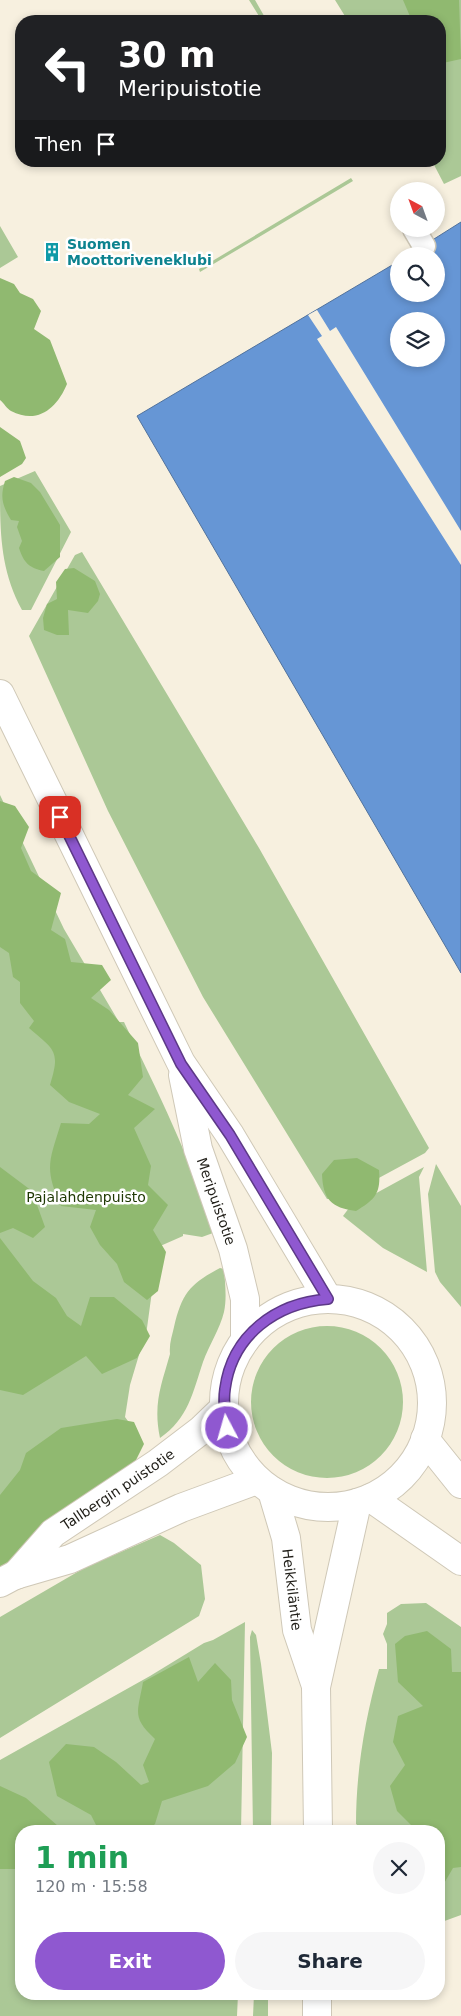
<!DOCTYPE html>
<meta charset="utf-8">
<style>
body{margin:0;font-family:"DejaVu Sans",sans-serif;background:#f6f6f7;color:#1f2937;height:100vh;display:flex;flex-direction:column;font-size:19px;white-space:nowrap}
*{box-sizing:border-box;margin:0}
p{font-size:16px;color:#747a83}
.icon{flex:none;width:28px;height:28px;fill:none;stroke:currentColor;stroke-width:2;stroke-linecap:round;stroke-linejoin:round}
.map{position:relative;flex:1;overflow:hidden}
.drawer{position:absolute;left:15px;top:1825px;width:430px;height:175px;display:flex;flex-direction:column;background:#fff;border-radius:20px;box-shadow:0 2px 8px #0003}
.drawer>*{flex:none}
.hud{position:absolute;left:15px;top:15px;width:431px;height:152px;border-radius:20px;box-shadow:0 2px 8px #0003;background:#202124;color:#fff;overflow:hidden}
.needle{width:32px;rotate:319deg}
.fabs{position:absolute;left:390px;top:182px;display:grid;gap:10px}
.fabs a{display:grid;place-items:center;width:55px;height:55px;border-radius:50%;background:#fff;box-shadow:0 2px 8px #0003;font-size:25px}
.pin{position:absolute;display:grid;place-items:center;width:42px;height:42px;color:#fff;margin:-21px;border-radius:10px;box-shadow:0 2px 8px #0006}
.me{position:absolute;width:55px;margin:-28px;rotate:354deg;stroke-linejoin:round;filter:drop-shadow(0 0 4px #0008)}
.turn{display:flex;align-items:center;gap:18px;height:105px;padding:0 20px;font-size:22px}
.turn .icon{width:65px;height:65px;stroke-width:2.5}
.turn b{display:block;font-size:35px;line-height:42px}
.then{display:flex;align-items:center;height:48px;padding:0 20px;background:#0003;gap:10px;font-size:19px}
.round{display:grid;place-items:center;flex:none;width:52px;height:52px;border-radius:26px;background:#f6f6f7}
.summary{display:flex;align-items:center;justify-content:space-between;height:85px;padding:0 20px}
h1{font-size:30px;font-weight:700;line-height:38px;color:#1e9e55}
.primary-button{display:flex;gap:10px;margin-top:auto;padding:10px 20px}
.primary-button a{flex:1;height:58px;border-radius:30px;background:#8f58d0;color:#fff;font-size:20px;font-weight:700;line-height:58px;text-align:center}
.primary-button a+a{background:#f6f6f7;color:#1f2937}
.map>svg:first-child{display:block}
.green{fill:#abc896}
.forest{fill:#90b970}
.water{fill:#6696d5;stroke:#51729c;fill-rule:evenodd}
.pier{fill:#f7f0df}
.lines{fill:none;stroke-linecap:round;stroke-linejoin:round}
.lane-casing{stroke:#cfc8b7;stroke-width:25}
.secondary-casing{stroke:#cfc8b7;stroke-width:30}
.lane{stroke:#fff;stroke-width:22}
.secondary{stroke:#fff;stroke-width:28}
.route-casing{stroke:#5d3987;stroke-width:12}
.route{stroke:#8f58d0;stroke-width:9}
.labels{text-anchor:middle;stroke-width:5;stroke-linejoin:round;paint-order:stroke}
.culture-label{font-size:14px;font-weight:bold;fill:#0d838f;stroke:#fff;text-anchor:start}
.park-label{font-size:14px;fill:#1e3803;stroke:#fff}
.street-label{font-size:14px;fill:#201e18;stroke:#fff}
</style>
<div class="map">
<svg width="461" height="2016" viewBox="0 0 461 2016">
<rect width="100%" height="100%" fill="#f7f0df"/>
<path class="green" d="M249,0H255L267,21H262Z
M335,0H461V176L444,184L432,161H440V21H348Z
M351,178L353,181L200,272L199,269Z
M0,226L18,257L0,268Z
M35,471L71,532L31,610H22C0,570 0,531 0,486Z
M82,552L259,848L429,1148L425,1153L340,1199H327L203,997L108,811L29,636L75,555Z
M0,795L64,929L119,1022H124C157,1091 192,1159 213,1233L202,1237L183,1234V1236L158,1247L147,1328L130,1385L125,1417L136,1432L0,1545Z
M436,1164L461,1206V1307L440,1282L435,1272L428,1194Z
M424,1167L419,1177L427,1272L383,1248L343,1216L349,1208Z
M220,1268L224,1269C225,1283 227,1298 224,1312C220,1329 209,1345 203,1362C193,1392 188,1419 160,1438C153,1404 161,1386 170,1354C169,1344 172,1336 174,1327C182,1293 190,1284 220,1268Z
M251 1402a76 76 0 1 1 152 0a76 76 0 1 1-152 0Z
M160,1535L174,1543L201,1565L205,1599L199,1616L0,1738V1617L86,1567Z
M426,1603L461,1627V1915L439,1923V1831H383V1826L363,1830L356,1824C356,1771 365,1719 379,1669H387V1644L383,1634L387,1624V1613L401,1604Z
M245,1622L241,1831H21V1994H238L237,2016H0V1760L150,1676L204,1643L213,1640Z
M252,1630L256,1635L261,1664L272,1753L271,1831H253L250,1637Z
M254,1994H268V2016H253Z"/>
<path class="forest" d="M403,0H459L461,59L443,63L440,61V21H412Z
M0,278L14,284L20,293L33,299L41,311L34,329L50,340L67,384C57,408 38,425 11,411C7,409 4,403 0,400Z
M0,427L20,441L26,458L22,464L0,477Z
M14,477L31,483L40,492L60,525V557L44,571C29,568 24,563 19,548L22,541L17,527L19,521L11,520C2,505 0,497 5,481Z
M74,568L95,581L100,594L98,601L88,613L68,610L69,635H57L44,630L43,618L47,604L57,599L56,582L65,569Z
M0,801L15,806L29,827L21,848L31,871L61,893L51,930L65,939L71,962L102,965L111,980L91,998L109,1010L138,1043L143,1077L128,1095L155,1109L134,1128L151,1166L148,1185L168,1205L153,1230L166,1252L158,1291L147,1300L124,1282L117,1264L100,1245L90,1227L96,1210L61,1206C44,1168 49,1162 61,1123L89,1124L100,1114L69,1102L50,1085C61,1050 54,1050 29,1028L34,1021L20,1003V982L13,977L9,953L0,947Z
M357,1158L379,1170C381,1194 375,1199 356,1211C331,1208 323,1199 322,1174L334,1160Z
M0,1167L32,1191L45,1227L33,1238L13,1228L0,1233Z
M0,1238L33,1281L56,1298L67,1316L81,1326L90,1297H114L142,1320L150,1336L137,1358L102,1374L86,1356L23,1395L0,1390Z
M117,1419L134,1422L144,1444L130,1472L59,1543L0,1569V1495L20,1470L26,1453L61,1428Z
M427,1631L451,1649L452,1672H461V1867L453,1868L439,1892V1831H417L397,1811L390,1786L405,1765L393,1742L398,1716L423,1706L398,1682L395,1644L405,1636Z
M189,1657L198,1682L215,1663L231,1680L232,1700L247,1737L235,1763L208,1786L162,1801L155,1824L147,1831H99L91,1815L57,1796L49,1762L66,1744L94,1747L116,1762L141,1785L149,1782L143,1765L155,1739C131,1717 138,1712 143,1682Z
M0,1786L26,1798L58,1826L57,1831H21V1869H0Z"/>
<path class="water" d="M461,222V973L137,416L399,261V294H436V256H407ZM399,321H436V359H399Z"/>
<path class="pier" d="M317,310L330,331L336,327L461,531V565L317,339L322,336L308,315Z"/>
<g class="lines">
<g class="lane-casing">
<path id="lane" d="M414,229L424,246"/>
</g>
<g class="secondary-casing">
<g id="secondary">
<path d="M0,694L181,1063L230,1135L328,1299"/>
<path id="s1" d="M183,1075L198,1149L233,1249L245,1299V1340"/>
<circle cx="328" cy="1403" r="104"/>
<path d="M425,1439L461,1484"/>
<path id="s2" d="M272,1491L286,1538L297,1630L316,1686"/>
<path d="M371,1498L461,1561"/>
<path id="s3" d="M16,1575L53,1533L158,1463L200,1431L224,1408"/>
<path d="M0,1583L15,1575L70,1559L181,1508L257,1480"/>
<path d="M318,1831L316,1687L357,1503"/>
<path d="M317,2016V1994"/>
</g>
</g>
<use href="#lane" class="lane"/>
<use href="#secondary" class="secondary"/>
</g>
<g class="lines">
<g class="route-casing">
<path id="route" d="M60,817L181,1064L230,1135L328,1299C276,1303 232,1335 225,1389C223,1402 225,1415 227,1428"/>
</g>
<use href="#route" class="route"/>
</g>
<defs>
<g id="building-bare" transform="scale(1.5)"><path d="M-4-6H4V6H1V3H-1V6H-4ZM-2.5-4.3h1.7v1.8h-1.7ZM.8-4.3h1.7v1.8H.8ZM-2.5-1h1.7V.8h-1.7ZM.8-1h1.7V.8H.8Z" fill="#0f9aa8" stroke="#fff" stroke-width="2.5" paint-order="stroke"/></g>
</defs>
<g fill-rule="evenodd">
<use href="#building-bare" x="52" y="252"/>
</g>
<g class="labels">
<g class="culture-label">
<text x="67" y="249">Suomen<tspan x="67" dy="16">Moottoriveneklubi</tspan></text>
</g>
<g class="park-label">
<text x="86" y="1202">Pajalahdenpuisto</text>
</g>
<g class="street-label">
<text dy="5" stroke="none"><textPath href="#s1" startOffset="131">Meripuistotie</textPath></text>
<text dy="5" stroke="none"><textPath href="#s3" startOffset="134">Tallbergin puistotie</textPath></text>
<text dy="5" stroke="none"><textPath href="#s2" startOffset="101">Heikkiläntie</textPath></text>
</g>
</g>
</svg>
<div class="fabs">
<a><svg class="needle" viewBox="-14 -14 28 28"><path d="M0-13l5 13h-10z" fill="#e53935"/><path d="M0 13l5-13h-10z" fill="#747a83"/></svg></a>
<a><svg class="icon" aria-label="search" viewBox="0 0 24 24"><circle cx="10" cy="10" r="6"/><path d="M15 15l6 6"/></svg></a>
<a><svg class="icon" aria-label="layers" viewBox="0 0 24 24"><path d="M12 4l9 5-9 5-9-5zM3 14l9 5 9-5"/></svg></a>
</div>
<div class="pin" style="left:60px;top:817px;background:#d93025"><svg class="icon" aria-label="arrive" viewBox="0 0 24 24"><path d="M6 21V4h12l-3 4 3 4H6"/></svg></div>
<svg class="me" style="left:227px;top:1428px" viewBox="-20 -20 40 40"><circle r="17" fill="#8f58d0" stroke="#fff" stroke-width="3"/><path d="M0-11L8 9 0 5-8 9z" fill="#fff"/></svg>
<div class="hud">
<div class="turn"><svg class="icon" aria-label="left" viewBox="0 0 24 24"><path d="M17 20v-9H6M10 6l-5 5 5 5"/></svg><div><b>30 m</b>Meripuistotie</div></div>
<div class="then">Then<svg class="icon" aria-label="arrive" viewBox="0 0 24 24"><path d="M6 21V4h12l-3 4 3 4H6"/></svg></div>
</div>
<section class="drawer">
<div class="summary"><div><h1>1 min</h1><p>120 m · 15:58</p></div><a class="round"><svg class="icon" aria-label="close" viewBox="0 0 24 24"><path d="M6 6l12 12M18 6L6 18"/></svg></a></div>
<div class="primary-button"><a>Exit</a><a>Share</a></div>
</section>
</div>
